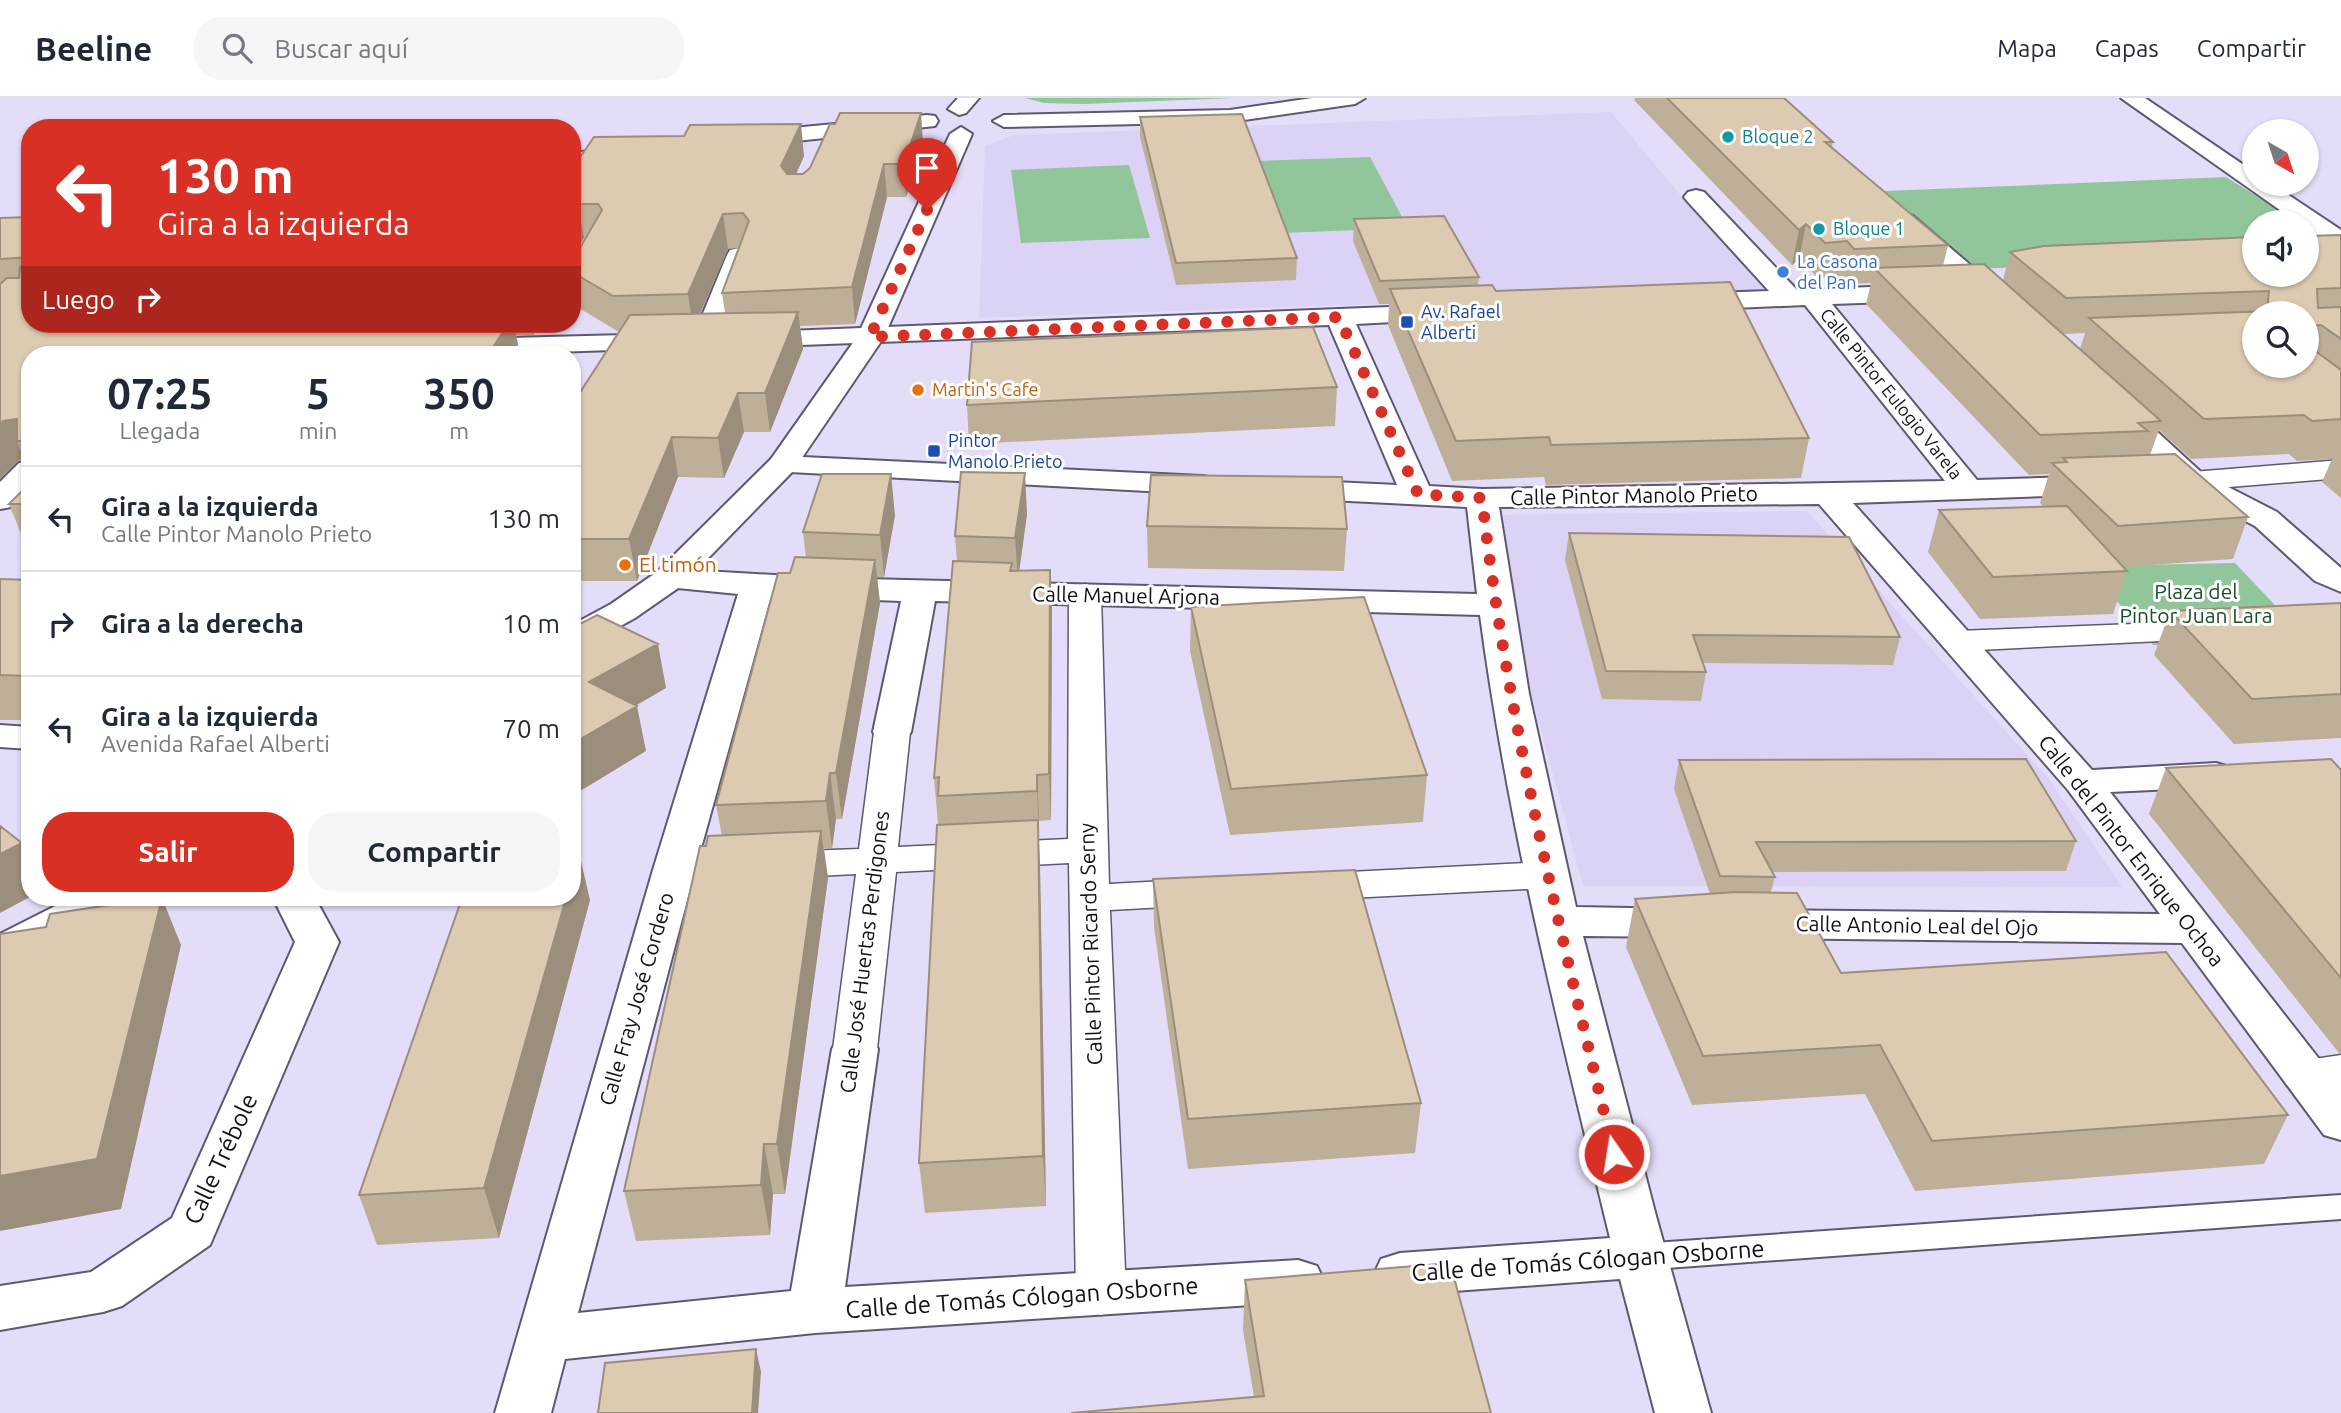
<!DOCTYPE html>
<html lang="es">
<meta charset="utf-8">
<style>
body{margin:0;font-family:Ubuntu,sans-serif;background:#f6f6f7;color:#1f2937;height:100vh;display:flex;flex-direction:column;font-size:26px;white-space:nowrap}
*{box-sizing:border-box;margin:0}
p{font-size:23px;color:#747a83}
.icon{flex:none;width:38px;height:38px;fill:none;stroke:currentColor;stroke-width:2;stroke-linecap:round;stroke-linejoin:round}
.map{position:relative;flex:1;overflow:hidden}
.drawer{position:absolute;left:21px;top:248px;width:560px;height:560px;display:flex;flex-direction:column;background:#fff;border-radius:28px;box-shadow:0 2px 5px #0004}
.drawer>*{flex:none}
.hud{position:absolute;left:21px;top:21px;width:560px;height:214px;border-radius:28px;box-shadow:0 2px 5px #0004;background:#d93025;color:#fff;overflow:hidden}
.needle{width:46px;rotate:141deg}
.controls{position:absolute;left:2242px;top:21px;display:grid;gap:14px}
.controls a{display:grid;place-items:center;width:77px;height:77px;border-radius:50%;background:#fff;box-shadow:0 2px 5px #0004;font-size:35px}
.pin{position:absolute;display:grid;place-items:center;width:60px;height:60px;color:#fff;margin:-72px -30px;border-radius:50% 50% 50% 0;rotate:-45deg;box-shadow:0 0 7px #0007}
.pin .icon{rotate:45deg}
.me{position:absolute;width:77px;margin:-38px;rotate:347deg;stroke-linejoin:round;filter:drop-shadow(0 0 5px #0008)}
.turn{display:flex;align-items:center;gap:24px;height:147px;padding:0 21px;font-size:32px}
.turn .icon{width:91px;height:91px;stroke-width:2.5}
.turn b{display:block;font-size:49px;line-height:60px}
.then{display:flex;align-items:center;height:66px;padding:0 21px;background:#0003;gap:14px;font-size:26px}
.eta{display:flex;justify-content:space-evenly;align-items:center;height:119px;text-align:center}
.eta b{font-size:42px;font-weight:700;line-height:49px}
.button{display:flex;gap:14px;margin-top:auto;padding:14px 21px}
.button a{flex:1;height:80px;border-radius:28px;background:#d93025;color:#fff;font-size:28px;font-weight:700;line-height:80px;text-align:center}
.button a+a{background:#f6f6f7;color:#1f2937}
ul{padding:0;list-style:none}
li{display:flex;align-items:center;gap:21px;height:105px;padding:0 21px;border-top:2px solid #e0e1e3}
li div{flex:1}
li b{display:block;font-size:26px}
li em{font-style:normal}
header{display:flex;align-items:center;gap:42px;box-sizing:border-box;height:98px;padding:0 35px;background:#fff;border-bottom:2px solid #e0e1e3}
header strong{font-size:33px}
nav{display:flex;gap:38px;margin-inline-start:auto;font-size:24px}
.search{width:490px;height:63px;background:#f6f6f7;display:flex;align-items:center;gap:18px;box-sizing:border-box;padding:0 24px;border-radius:28px;color:#747a83;font-size:26px}
.map>svg:first-child{display:block}
.built{fill:#dcd2f6}
.green{fill:#91c69a}
.lines{fill:none;stroke-linecap:round;stroke-linejoin:round}
.service-casing{stroke:#5f5871;stroke-width:4}
.pedestrian-casing{stroke:#5f5871;stroke-width:3}
.minor-casing{stroke:#5f5871;stroke-width:4}
.tertiary-casing{stroke:#5f5871;stroke-width:4}
.service{fill:#fff;fill-rule:evenodd}
.pedestrian{fill:#fff;fill-rule:evenodd}
.minor{fill:#fff;fill-rule:evenodd}
.tertiary{fill:#fff;fill-rule:evenodd}
.wall{fill:#beaf98;fill-rule:evenodd}
.shaded-wall{fill:#9b8e7c}
.building{fill:#ddcbb1;stroke:#9b8e7c;stroke-width:2}
.route{stroke:#d93025;stroke-width:12;stroke-dasharray:0 21.6}
.culture-dot{fill:#0f9aa8;stroke:#fff;stroke-width:2.5}
.shop-dot{fill:#3f7fe0;stroke:#fff;stroke-width:2.5}
.transit-dot{fill:#1a4fb4;stroke:#fff;stroke-width:2.5}
.food-dot{fill:#e8710a;stroke:#fff;stroke-width:2.5}
.labels{text-anchor:middle;stroke-width:6;stroke-linejoin:round;paint-order:stroke}
.far-culture-label{font-size:18px;fill:#0d838f;stroke:#fff;text-anchor:start}
.far-shop-label{font-size:18px;fill:#366cbe;stroke:#fff;text-anchor:start}
.far-transit-label{font-size:18px;fill:#164399;stroke:#fff;text-anchor:start}
.far-food-label{font-size:18px;fill:#c56008;stroke:#fff;text-anchor:start}
.far-street-label{font-size:18px;fill:#120f19;stroke:#fff}
.street-label{font-size:21px;fill:#120f19;stroke:#fff}
.food-label{font-size:21px;fill:#c56008;stroke:#fff;text-anchor:start}
.park-label{font-size:21px;fill:#1b4f29;stroke:#fff}
.near-street-label{font-size:24px;fill:#120f19;stroke:#fff}
</style>
<header>
<strong>Beeline</strong>
<div class="search"><svg class="icon" aria-label="search" viewBox="0 0 24 24"><circle cx="10" cy="10" r="6"/><path d="M15 15l6 6"/></svg>Buscar aquí</div>
<nav><a>Mapa</a><a>Capas</a><a>Compartir</a></nav>
</header>
<div class="map">
<svg width="2341" height="1315" viewBox="0 0 2341 1315">
<rect width="100%" height="100%" fill="#e4ddfa"/>
<path class="built" d="M1611,14L1677,93L1767,192L979,220L985,48L1014,37Z
M1807,413L2049,681L2122,789L1583,788L1483,417Z"/>
<path class="green" d="M1025,0H1233L1084,6L1044,5Z
M1370,59L1408,130L1283,135L1256,63Z
M1129,67L1150,140L1021,145L1011,72Z
M2226,79L2298,124H2254V159L1975,171L1885,93Z
M2235,465L2309,543L2153,547L2088,468Z"/>
<g class="lines">
<g class="service-casing">
<path id="service" d="M2341,1097V1121L1639,1172L1627,1168L1622,1159L1627,1150L1639,1146Z"/>
</g>
<g class="pedestrian-casing">
<path id="pedestrian" d="M2341,362V380L2192,392L2182,389L2177,383L2182,377L2192,374Z
M1085,486L1097,489L1101,496L1109,786L1203,781L1217,785L1223,794L1217,803L1203,807L1110,812L1126,1196L1119,1211L1101,1217L1083,1211L1076,1196L1069,765L896,774L877,951L871,962L855,967L839,962L833,951L856,776L776,780L762,776L756,767L762,758L776,754L859,751L874,634L879,626L892,623L905,626L910,634L898,749L1068,741L1069,496L1073,489Z
M2211,523L2223,526L2228,533L2223,540L1958,553L1946,550L1941,543L1946,536L1958,533Z
M1547,764L1561,768L1567,777L1561,786L1547,790L1310,802L1296,798L1290,789L1296,780L1310,776Z
M2341,957V989L2303,992L2287,987L2281,976L2287,965Z"/>
</g>
<g class="minor-casing">
<path id="minor" d="M2121,0H2145L2254,74V86H2272L2341,132V150L2332,148L2306,130V124H2297Z
M1696,92L1704,94L1797,192L1919,187L1928,189L1932,195L1928,201L1919,203L1832,206L1977,382L2099,378L2110,380L2115,387L2110,394L2099,396L1853,405L2092,672L2216,665L2230,669L2236,677L2230,685L2216,689L2110,694L2341,989V1042L2324,1037L2182,845L1761,840L1746,836L1739,826L1746,816L1761,812L2160,816L2068,692L1819,406L1499,409L1529,596L1576,809L1684,811L1699,815L1706,825L1699,835L1684,839L1583,838L1656,1118L1711,1315H1655L1620,1181L1400,1197L1381,1191L1374,1176L1381,1161L1400,1155L1610,1140C1560,934 1508,728 1480,517L935,503L911,634L905,642L892,645L879,642L873,634L901,503L771,498L695,772L578,1215L791,1193L832,951L839,939L855,935L871,939L878,951L845,1189L1298,1162L1317,1168L1324,1183L1317,1198L1298,1204L815,1235L565,1261L551,1315H495L653,772L738,496L657,488L652,481L657,474L669,471L825,480L1477,496L1467,409L1291,400L1280,398L1275,391L1280,384L1291,382L1397,387L1329,227L748,249L738,247L734,241L738,235L1440,207L1449,209L1453,215L1449,221L1356,226L1429,388L1482,391L1945,383L1805,207L1686,212L1677,210L1673,204L1677,198L1686,196L1769,193L1688,104L1684,99L1688,94Z
M1905,116L1913,118L2003,195L2007,201L2003,207H1985L1897,128L1893,123L1897,118Z
M739,150L748,152L751,157L720,242L716,248H696L692,242L727,157L730,152Z
M337,226H364L339,257H311Z
M664,236L674,238L678,244L674,250L465,257L455,255L451,249L455,243L465,241Z
M2117,303L2127,306L2203,376L2277,414L2341,470V494L2315,483L2255,428L2181,390L2107,318L2102,312L2107,306Z
M782,358L1203,378L1214,380L1219,387L1214,394L1203,396L771,373L767,367L771,361Z
M30,363V390L11,409L0,411V384L19,365Z
M0,627L30,629V651L0,649Z
M273,800H315L339,844L210,1147L122,1208L103,1214L0,1232V1188L91,1174L172,1120L295,844Z"/>
</g>
<g class="tertiary-casing">
<path id="tertiary" d="M958,0H979L966,15L959,17L948,11Z
M1312,0H1365L1355,6L1230,24L1004,29L993,23L1004,17L1230,12Z
M927,17L935,18L938,23L935,28L751,48L740,41L751,34Z
M961,29L972,36L884,239L793,373L681,488L635,520L584,548L572,552V527L611,506L657,474L771,361L857,239L950,36Z
M632,48L640,50L643,55L640,60L572,69V55Z
M71,800H125L119,810L15,864L0,869V836Z"/>
</g>
<use href="#service" class="service"/>
<use href="#pedestrian" class="pedestrian"/>
<use href="#minor" class="minor"/>
<use href="#tertiary" class="tertiary"/>
</g>
<path class="wall" d="M1635,0H1784L1833,44L1832,49L1948,147L1943,168L2003,182L2010,154L2341,137V400L2322,384L2332,361L2297,363L2289,356L2191,361L2159,332L2150,357L2248,419L2233,461L2123,469L2127,473L2113,516L1980,521L1928,454L1939,412L2044,409L2040,405L2049,376L2029,377L1866,206L1871,185L1847,186L1840,179L1818,180L1799,161L1792,167L1634,2ZM2254,215H2306V268ZM2085,235L2080,251L2063,236Z
M1140,19L1297,160L1296,182L1176,187L1140,39Z
M923,46L906,99H887L855,226L800,228L803,251L770,334H744L724,380L678,379L637,483H572V300L577,299L619,234L572,206V71L804,58L796,76H803ZM584,140H585L577,155L574,156ZM739,150L722,195L725,215L700,216L728,151Z
M30,119V226H298L292,233H363L369,226H539L533,237H516L520,257H30V376L24,362H19L0,381V120Z
M1354,121L1479,179L1478,187L1496,193L1809,340L1801,380L1546,387L1544,379L1452,383L1388,227L1389,206H1379L1353,143Z
M1337,289L1335,328L969,346L967,307Z
M30,385V448H26L9,406Z
M1027,416L1019,473L1050,472L1052,515L1051,722L1039,723V740H1038L1040,769L1046,1108L925,1115L919,1065L941,727V726H938L934,680L957,464L955,438Z
M895,417L884,479H877L880,505L842,721H836L832,750H824L828,780L785,1096H773L770,1137L636,1143L624,1093L706,748L722,738L716,707L790,475L806,460L803,434Z
M1147,428L1347,431L1344,473L1148,470Z
M1569,435L1900,539L1893,567L1703,565L1706,574L1701,603L1602,601L1565,462Z
M0,481L30,482V622H0Z
M2341,505V640L2234,646L2154,557L2170,513Z
M1191,509L1427,677L1423,724L1230,737L1190,553Z
M1679,662L2076,743L2066,773L1772,774L1775,779L1771,794L1841,875L2288,1017L2264,1066L1915,1093L1865,996L1692,1007L1626,849L1635,801L1710,796L1674,691Z
M2166,670L2341,672V955H2339L2149,716Z
M1153,781L1421,1005L1415,1055L1188,1071L1154,829Z
M590,802L499,1140L377,1147L359,1097Z
M1245,1182L1491,1315L1254,1299L1243,1232Z"/>
<path class="shaded-wall" d="M921,15L923,46L906,99L904,66Z
M801,26L804,58L785,101L781,68Z
M884,66L887,99L855,226L852,189Z
M578,106L584,140L572,158V114Z
M723,116L728,151L693,232L688,196Z
M1806,126L1799,161L1792,167L1799,132Z
M798,214L803,251L770,334L765,295Z
M257,226H298L273,257L251,234Z
M508,226H514L520,257H488Z
M530,226H539L533,237Z
M738,295L744,334L724,380L718,340Z
M17,321V343L24,362H19L0,381V326L3,323Z
M672,339L678,379L637,483L629,441Z
M1025,375L1027,416L1018,482L1015,440Z
M891,376L895,417L884,479L880,437Z
M875,462L880,505L842,721L836,675Z
M1050,472L1052,515L1051,722L1049,676Z
M658,546L666,590L599,629L589,584Z
M637,608L646,653L572,698V646Z
M830,675L836,721L832,750L826,703Z
M1037,677L1039,723V740L1037,693Z
M1038,722L1040,769L1046,1108L1043,1058Z
M821,733L828,780L785,1096L777,1046Z
M22,745L30,763V799L0,815V756Z
M579,755L590,802L499,1140L484,1090L566,800H572V779Z
M162,800L181,847L121,1111L0,1133V1078Z
M764,1046L773,1096L770,1137L761,1087Z
M756,1251L761,1274L758,1315H752Z"/>
<path class="building" d="M1667,0H1784L1833,44H1825L1948,147L1854,151L1847,143L1825,145L1806,126L1799,132Z
M840,15H921L904,66H884L852,189L722,195L749,123L743,115L723,116L688,196L613,198L572,174V157L577,155L602,112L598,106H578L572,114V71L594,39L684,38L690,27L801,26L781,68L787,76H803L810,70L830,26H835Z
M1242,16L1297,160L1176,165L1140,19Z
M1444,118L1479,179L1380,183L1354,121Z
M30,119V159L0,161V120Z
M2341,137V190L2317,191L2318,210L2341,209V241L2321,227L2306,228V215H2254V268H2306V246L2341,272V321L2312,323L2304,317L2204,321L2089,220L2267,213L2269,193L2066,200L2010,154L2044,148L2254,139V177H2306V138Z
M30,161V226H257L251,234L363,233L369,226H508L488,257H30V343H17V321L3,323L0,326V186L7,180H19L20,169Z
M1984,166L2161,323L2138,325L2148,333L2040,337L1874,170Z
M1730,184L1809,340L1551,347L1549,339L1456,343L1390,191L1492,187L1496,193Z
M798,214L765,295H738L718,340L672,339L629,441H572V300L577,299L630,217Z
M1313,229L1337,289L967,307L972,244Z
M2175,356L2248,419L2118,428L2052,365L2067,364L2063,360Z
M961,374L1025,375L1015,440L955,438Z
M822,376H891L880,437L803,434Z
M1151,377L1342,379L1347,431L1147,428Z
M30,385V406H9Z
M2067,408L2127,473L1993,479L1939,412Z
M1569,435L1849,439L1900,539L1693,537L1706,574L1606,573Z
M795,459L875,462L836,675H830L826,703L716,707L778,475H790Z
M953,463L1012,465L1010,473L1050,472L1049,676L1037,677V693L938,698L939,679L934,680Z
M0,481L30,482V578L0,577Z
M1364,499L1427,677L1231,691L1191,509Z
M2341,505V596L2252,601L2170,513Z
M597,517L658,546L589,584L637,608L572,646V530Z
M2026,661L2076,743L1756,744L1775,779L1720,778L1679,662Z
M2331,661L2341,672V880L2166,670Z
M1038,722L1043,1058L919,1065L937,727Z
M0,728L22,745L0,756Z
M821,733L777,1046H764L761,1087L624,1093L700,748H706L708,738Z
M572,755H579L572,779Z
M1355,772L1421,1005L1188,1021L1153,781Z
M1736,794L1797,795L1841,875L2166,854L2288,1017L1932,1043L1880,947L1703,958L1635,801Z
M156,800H162L97,1061L0,1078V836L46,829L50,816Z
M462,800H566L484,1090L359,1097Z
M1450,1165L1491,1315H1071L1264,1298L1245,1182Z
M756,1251L752,1315H598L605,1265Z"/>
<g class="lines">
<path class="route" d="M927,112L870,239L1339,219L1418,396L1482,400C1507,622 1562,839 1614,1056"/>
</g>
<g class="culture-dot">
<circle cx="1728" cy="39" r="7"/>
<circle cx="1819" cy="131" r="7"/>
</g>
<circle class="shop-dot" cx="1783" cy="174" r="7"/>
<g class="transit-dot">
<rect x="1400" y="217" width="14" height="14" rx="3.5"/>
<rect x="927" y="346" width="14" height="14" rx="3.5"/>
</g>
<g class="food-dot">
<circle cx="918" cy="292" r="7"/>
<circle cx="625" cy="467" r="7"/>
</g>
<g class="labels">
<g class="far-culture-label">
<text x="1742" y="45">Bloque 2</text>
<text x="1833" y="137">Bloque 1</text>
</g>
<g class="far-shop-label">
<text x="1797" y="170">La Casona<tspan x="1797" dy="21">del Pan</tspan></text>
</g>
<g class="far-transit-label">
<text x="1421" y="220">Av. Rafael<tspan x="1421" dy="21">Alberti</tspan></text>
<text x="948" y="349">Pintor<tspan x="948" dy="21">Manolo Prieto</tspan></text>
</g>
<g class="far-food-label">
<text x="932" y="298">Martin's Cafe</text>
</g>
<g class="far-street-label">
<text transform="translate(1891 296) rotate(51)" y="6">Calle Pintor Eulogio Varela</text>
</g>
<g class="street-label">
<text transform="translate(1634 398) rotate(-1)" y="7">Calle Pintor Manolo Prieto</text>
<text transform="translate(1126 498) rotate(1)" y="7">Calle Manuel Arjona</text>
<text transform="translate(2131 753) rotate(52)" y="7">Calle del Pintor Enrique Ochoa</text>
<text transform="translate(1917 828) rotate(1)" y="7">Calle Antonio Leal del Ojo</text>
<text transform="translate(1091 846) rotate(-92)" y="7">Calle Pintor Ricardo Serny</text>
<text transform="translate(865 854) rotate(-83)" y="7">Calle José Huertas Perdigones</text>
<text transform="translate(637 901) rotate(-74)" y="7">Calle Fray José Cordero</text>
</g>
<g class="food-label">
<text x="639" y="474">El timón</text>
</g>
<g class="park-label">
<text x="2196" y="501">Plaza del<tspan x="2196" dy="24">Pintor Juan Lara</tspan></text>
</g>
<g class="near-street-label">
<text transform="translate(221 1061) rotate(-65)" y="8">Calle Trébole</text>
<text transform="translate(1588 1163) rotate(-4)" y="8">Calle de Tomás Cólogan Osborne</text>
<text transform="translate(1022 1200) rotate(-4)" y="8">Calle de Tomás Cólogan Osborne</text>
</g>
</g>
</svg>
<div class="controls">
<a><svg class="needle" viewBox="-14 -14 28 28"><path d="M0-13l5 13h-10z" fill="#e53935"/><path d="M0 13l5-13h-10z" fill="#747a83"/></svg></a>
<a><svg class="icon" aria-label="sound" viewBox="0 0 24 24"><path d="M4 9h4l5-4v14l-5-4H4zM17 9q2 3 0 6"/></svg></a>
<a><svg class="icon" aria-label="search" viewBox="0 0 24 24"><circle cx="10" cy="10" r="6"/><path d="M15 15l6 6"/></svg></a>
</div>
<div class="pin" style="left:927px;top:112px;background:#d93025"><svg class="icon" aria-label="arrive" viewBox="0 0 24 24"><path d="M6 21V4h12l-3 4 3 4H6"/></svg></div>
<svg class="me" style="left:1614px;top:1056px" viewBox="-20 -20 40 40"><circle r="17" fill="#d93025" stroke="#fff" stroke-width="3"/><path d="M0-11L8 9 0 5-8 9z" fill="#fff"/></svg>
<div class="hud">
<div class="turn"><svg class="icon" aria-label="left" viewBox="0 0 24 24"><path d="M17 20v-9H6M10 6l-5 5 5 5"/></svg><div><b>130 m</b>Gira a la izquierda</div></div>
<div class="then">Luego<svg class="icon" aria-label="right" viewBox="0 0 24 24"><path d="M7 20v-9h11M14 6l5 5-5 5"/></svg></div>
</div>
<section class="drawer">
<div class="eta">
<div><b>07:25</b><p>Llegada</p></div>
<div><b>5</b><p>min</p></div>
<div><b>350</b><p>m</p></div>
</div>
<ul>
<li><svg class="icon" aria-label="left" viewBox="0 0 24 24"><path d="M17 20v-9H6M10 6l-5 5 5 5"/></svg><div><b>Gira a la izquierda</b><p>Calle Pintor Manolo Prieto</p></div><em>130 m</em></li>
<li><svg class="icon" aria-label="right" viewBox="0 0 24 24"><path d="M7 20v-9h11M14 6l5 5-5 5"/></svg><div><b>Gira a la derecha</b></div><em>10 m</em></li>
<li><svg class="icon" aria-label="left" viewBox="0 0 24 24"><path d="M17 20v-9H6M10 6l-5 5 5 5"/></svg><div><b>Gira a la izquierda</b><p>Avenida Rafael Alberti</p></div><em>70 m</em></li>
</ul>
<div class="button"><a>Salir</a><a>Compartir</a></div>
</section>
</div>
